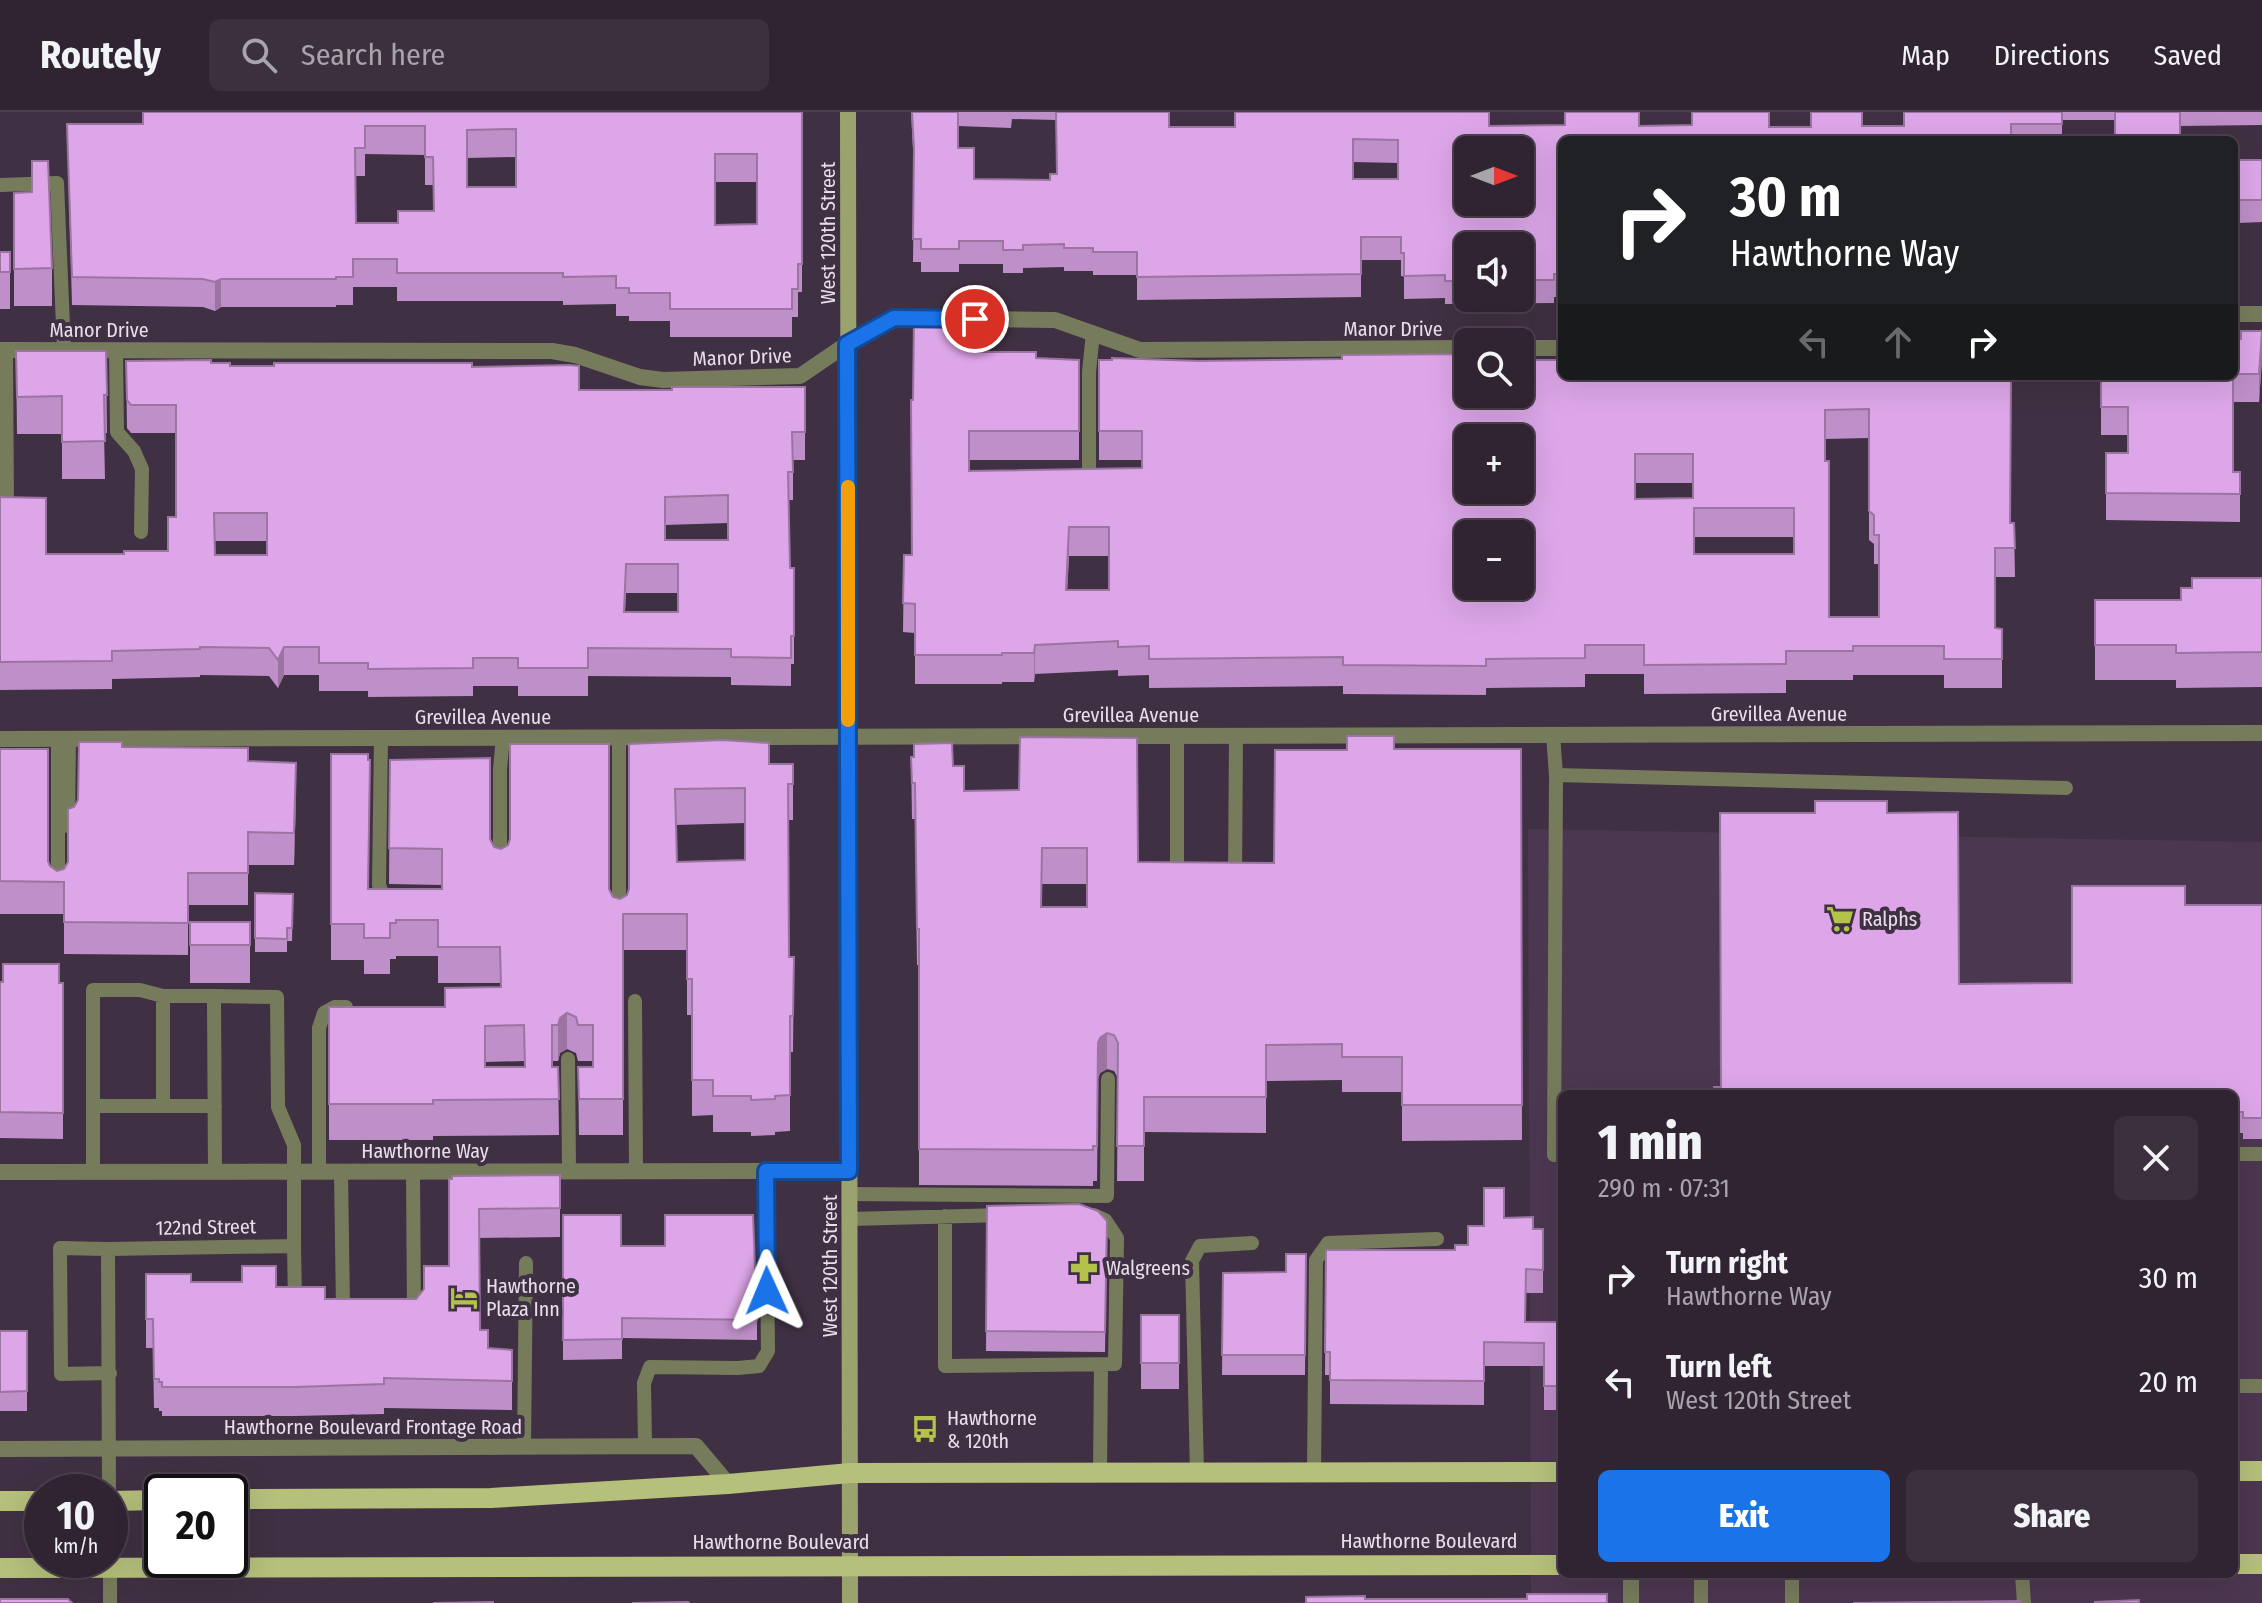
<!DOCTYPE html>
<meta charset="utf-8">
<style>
body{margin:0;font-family:"Fira Sans Condensed",sans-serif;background:#3c303e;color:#f1f3f6;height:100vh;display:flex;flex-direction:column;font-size:30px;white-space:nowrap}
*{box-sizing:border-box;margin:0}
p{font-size:26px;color:#a8a4ac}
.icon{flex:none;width:44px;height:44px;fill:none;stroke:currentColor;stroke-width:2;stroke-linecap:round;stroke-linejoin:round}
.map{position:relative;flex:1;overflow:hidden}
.panel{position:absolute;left:1558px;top:978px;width:680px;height:488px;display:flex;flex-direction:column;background:#302432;border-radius:12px;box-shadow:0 8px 32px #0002,0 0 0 2px #4b414d}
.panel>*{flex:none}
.guide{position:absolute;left:1558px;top:24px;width:680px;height:244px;border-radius:12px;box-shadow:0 8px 32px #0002,0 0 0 2px #4b414d;background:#202124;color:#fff;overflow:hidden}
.needle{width:52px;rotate:90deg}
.fabs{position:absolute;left:1454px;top:24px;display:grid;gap:16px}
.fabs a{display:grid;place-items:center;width:80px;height:80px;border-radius:12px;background:#302432;box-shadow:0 8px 32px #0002,0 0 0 2px #4b414d;font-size:40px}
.speed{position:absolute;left:24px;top:1362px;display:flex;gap:16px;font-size:40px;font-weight:700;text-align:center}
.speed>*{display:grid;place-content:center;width:104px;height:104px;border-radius:50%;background:#302432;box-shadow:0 8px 32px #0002,0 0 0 2px #4b414d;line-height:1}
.speed small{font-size:20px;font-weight:400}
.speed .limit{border:4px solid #111;border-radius:12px;background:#fff;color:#111}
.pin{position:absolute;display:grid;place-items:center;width:68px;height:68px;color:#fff;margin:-34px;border:4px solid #fff;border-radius:50%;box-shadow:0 2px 8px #0007}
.me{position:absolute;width:88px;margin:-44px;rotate:359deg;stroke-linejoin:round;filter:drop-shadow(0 0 6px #0008)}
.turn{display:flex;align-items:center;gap:28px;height:168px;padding:0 40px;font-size:36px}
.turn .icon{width:104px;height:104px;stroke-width:2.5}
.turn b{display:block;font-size:56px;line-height:68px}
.lanes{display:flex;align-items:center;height:76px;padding:0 40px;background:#0003;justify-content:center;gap:40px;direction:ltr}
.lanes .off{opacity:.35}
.round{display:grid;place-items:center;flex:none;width:84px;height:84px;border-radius:12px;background:#3c303e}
.head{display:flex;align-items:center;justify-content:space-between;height:136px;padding:0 40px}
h1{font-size:48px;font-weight:800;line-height:60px}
.cta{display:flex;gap:16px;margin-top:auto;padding:16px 40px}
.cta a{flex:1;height:92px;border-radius:12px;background:#1a73e8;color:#fff;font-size:32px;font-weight:800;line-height:92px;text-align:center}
.cta a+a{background:#3c303e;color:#f1f3f6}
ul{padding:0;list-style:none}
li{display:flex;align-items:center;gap:24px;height:104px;padding:0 40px}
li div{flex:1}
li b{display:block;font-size:30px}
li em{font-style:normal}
header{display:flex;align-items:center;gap:48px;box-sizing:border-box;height:112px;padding:0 40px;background:#302432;border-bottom:2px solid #4b414d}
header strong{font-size:38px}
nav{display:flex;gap:44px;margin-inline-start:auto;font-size:28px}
.search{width:560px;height:72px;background:#3c303e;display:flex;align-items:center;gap:20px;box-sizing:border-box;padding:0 28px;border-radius:12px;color:#a8a4ac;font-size:30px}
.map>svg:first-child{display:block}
.built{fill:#4c3750;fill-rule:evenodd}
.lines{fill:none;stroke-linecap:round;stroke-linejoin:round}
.service{stroke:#767c5b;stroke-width:14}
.minor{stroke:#767c5b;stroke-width:16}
.secondary{stroke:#9aa26d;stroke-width:16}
.primary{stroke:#b5c07b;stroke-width:20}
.wall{fill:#be8fc8;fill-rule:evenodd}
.shaded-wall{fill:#9b74a2}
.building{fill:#dda6e8;stroke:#9b74a2;stroke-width:2;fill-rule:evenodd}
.route-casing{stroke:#114b97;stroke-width:20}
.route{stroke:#1a73e8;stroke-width:14}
.slow{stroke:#f59e0b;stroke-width:14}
.labels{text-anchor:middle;stroke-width:8;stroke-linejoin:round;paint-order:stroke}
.street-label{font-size:20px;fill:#e9dfeb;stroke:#403043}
.poi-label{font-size:20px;fill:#e9dfeb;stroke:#403043;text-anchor:start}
</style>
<header>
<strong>Routely</strong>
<div class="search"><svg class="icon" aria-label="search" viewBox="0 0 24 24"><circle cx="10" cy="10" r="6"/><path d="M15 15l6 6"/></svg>Search here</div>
<nav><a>Map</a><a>Directions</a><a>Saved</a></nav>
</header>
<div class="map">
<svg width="2262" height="1491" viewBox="0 0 2262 1491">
<rect width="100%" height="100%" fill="#403043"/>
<path class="built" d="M1528,717L2262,730V1491H1270L1531,1485ZM1562,982H2234V1462H1562Z"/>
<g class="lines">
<path class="service" d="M0,73L57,71L64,238
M6,238L7,397
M116,238L117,320L134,339L142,357L141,420
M1089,371V260L1093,221
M1553,622L1556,663L1554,1043H1562
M1177,623V767
M381,625L379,773L384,786L391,792
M58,627V774
M1556,663L2066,676
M68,714L69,626
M500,753V657L503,625
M1235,767L1236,623
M619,804V625
M163,884V994
M635,889L636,1059
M568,947L569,1059
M93,994H215
M2234,1042H2262
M413,1059L414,1203
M93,1060V878H140L163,884H214L215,1060
M319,1060V916L324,901L335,895H346
M341,1060L343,1197
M849,1082L1107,1084L1108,967
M945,1104V1254L1115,1252L1117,1126L1105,1108L1094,1103
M849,1107L1005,1103
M294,1134L295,1191
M108,1137L60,1136L61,1262L110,1261
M2234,1274H2262
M524,1334L526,1151
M645,1334L644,1271L650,1255L738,1256L759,1254L768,1239L766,1059
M1100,1361L1101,1253
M1197,1361L1192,1149L1200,1134L1252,1131
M1314,1361L1316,1148L1328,1131L1437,1127
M109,1380L108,1137L294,1134V1033L278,995L277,885L214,884
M110,1444V1491
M1792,1462V1491
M2022,1462L2024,1491
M1701,1491V1462"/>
<path class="minor" d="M2234,202H2262
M1520,236H1562
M0,238L552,239L575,243L640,265L663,268L800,264L847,232L894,206L1055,208L1140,238L1468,236
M0,627L2262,621
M0,1060L849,1059
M0,1337L696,1334L728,1372
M1631,1462V1491"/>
<path class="secondary" d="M848,0L850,1491"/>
<path class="primary" d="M2234,1359H2262
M230,1387L491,1386L728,1372L850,1361L1562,1360
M0,1389H42
M110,1389L162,1388
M2234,1452H2262
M0,1456L1562,1453"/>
</g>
<path class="wall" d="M802,0V180H798V205H792V225H670V209H629V204H616V192L563,193V189H397V175H353V193H336V195H221L215,199L203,195L72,193L67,12H143ZM365,42L425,43V73H433V99L398,111H356V64H365ZM516,45V75H467V46ZM715,70H757V112L715,113Z
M911,0H1169V15L1904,14V0H2262V13L2180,14L2115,8H2062V28H1562V185H1554V191L1445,192V186L1404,187V164H1401V148H1361V185L1137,188V163H1093V159H1064V155L1023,156V161H1003V152H959V160H921V150H913L914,56ZM1012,7L1056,8L1057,62L1050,68L974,67L958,36V14L1011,16ZM1353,50L1398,51V67H1353ZM1468,134H1520V186H1468Z
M2234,48H2262V110L2238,111L2237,157H2234Z
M0,140H10V197H0Z
M52,156V194H14V157Z
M2234,227L2262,247L2259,290H2233V360H2240V410L2106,408V341H2128V323H2101V264H2234Z
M16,239H106L107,321H104L105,367H62V322H17Z
M977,240L1036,246L1079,248V348H969V359L1142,356V348H1099V248L1468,282L2011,264L2010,411H2014L2015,465H1995V516L2002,517V576H1944V563H1853V568H1786V581L1644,582V562H1585V575L1486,576V583L1343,582V574L1149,576V563L1118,564V558L1035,562L1034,570H1002V572H915V521L903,520L904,443H912L913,288ZM1869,326V428L1874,432V452H1879V505H1829L1825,327ZM1635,371H1693V386L1635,387ZM1694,425H1794V442H1694ZM1069,444H1109V478H1067Z
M126,249L211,251L230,254L472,255L579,278H672L805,275V348H793V388H788L790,456H794V552H791V574L731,573V565L588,564V584H518V574H473V584L368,585V579H319V563H284L278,576L269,564L200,563V565L112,567V577L0,578V385L46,442H124L168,439L176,405V321H131L127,316ZM728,411V428H665V413ZM215,429H267V443H215ZM626,481H678V500H625Z
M2262,466V575L2176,576V568H2095V488H2181L2192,476Z
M629,632L769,652H793V708H789V845H794L793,940H790V1019L775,1020V1023L751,1024V1020H713V1003L692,1004V903H687V838H623V1023H579L578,955H593V949H578L576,941L567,937L560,941L558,949H552V955H558L559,1023L433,1024V1028H329V895H445L500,875V871H438V844H396V847H390V862H364V848H331V642L370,684L368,777H442V773L389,772L390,648L490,727L494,735L609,777L613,785L620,787L627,783L629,777ZM745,711V748L677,750L676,713ZM524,949V955H485V950Z
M122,635L248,649L296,684L294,753H248V793H188V843L64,842V802H0V637L50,754L57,759L64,757L68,750L74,695Z
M1394,637H1521L1522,1028L1402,1029V980H1342V968L1266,969V1021L1144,1020V1069H1117L1118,966L1114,959L1107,957L1100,961L1098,967L1097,1069H1093V1074L919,1073V853H917L915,707H912L911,645L953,654L964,679L1138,750L1274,751ZM1042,772H1087V795H1041Z
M1887,701L1959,872L2072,871L2185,793H2262V1027H2243V1021H2234V982L1721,975Z
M255,781L293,782L292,829H287V840H255Z
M190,810H250V871H190Z
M0,870L63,871V1027L0,1026Z
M560,1063V1125L479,1126L480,1218L488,1236L512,1238V1298L384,1296V1302L295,1304H162V1299H159V1296H154L153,1236H146V1162L191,1170L276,1175L325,1187H416L449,1154V1067Z
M987,1094L1107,1109L1105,1240L986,1239Z
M563,1103L757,1208V1228L622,1226V1247L563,1248Z
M1504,1106L1533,1117H1543V1181H1526V1210H1562V1298H1544V1254H1484V1293L1330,1292V1263H1325L1326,1138H1455L1468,1133L1484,1114Z
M1306,1142L1305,1263H1222L1223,1161L1286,1160Z
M1141,1203H1179V1277H1141Z
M0,1219H27V1299H0Z"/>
<path class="shaded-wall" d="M221,167V195L215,199V170Z
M2262,219V247L2259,290V262Z
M1069,415V444L1066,507V478Z
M1035,533V562L1034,570V541Z
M284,535V563L278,576V548Z
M296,651V684L294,753V721Z
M567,901V937L560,941L558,949V913L560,906Z
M1107,921V957L1100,961L1098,967L1097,1069L1098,931L1100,926Z"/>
<path class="building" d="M143,0H802V152H798V177H792V197H670V181H629V176H616V164L563,165V161H397V147H353V165H336V167H221L215,170L203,167L72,165L67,12H143ZM365,14H425V45H433L434,99H398V111H356L355,36H365ZM516,17V75H467V18ZM715,42H757V112L715,113Z
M912,0H958V36H974V67L1050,68V62H1057L1056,0H1169V15H1235V0H1489V14L1565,13V0H1639V14L1692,13V0H1769V15H1811V0H1862V14H1904V0H2062V12H2011V28H1562V162H1554V168H1520V134H1468V169H1445V163L1404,164V141H1401V125H1361V162L1137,165V140H1093V136H1064V132L1023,133V138H1003V129H959V137H921V127H913L914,36ZM1353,27L1398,28V67H1353ZM1468,38H1520V90H1468Z
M2115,0H2180V28H2115Z
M2234,48H2262V88H2238L2237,134H2234Z
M32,49H48L52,156L14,157V81L32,80Z
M0,140H10V160H0Z
M977,207V240H1036V246L1079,248V319H969V359L1142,356V319H1099V248H1112V246L1199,249L1342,247V243L1468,242V282H1520V248H1562V264H2011L2010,411H2014L2015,436H1995V516L2002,517V547H1944V534H1853V539H1786V552L1644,553V533H1585V546L1486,547V554L1343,553V545L1149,547V534L1118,535V529L1035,533L1034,541H1002V543H915V492L903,491L904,443H912L911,288H913L914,208ZM1869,297V399L1874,403V423H1879V505H1829V349H1825V298ZM1468,326H1520V378H1468ZM1635,342H1693V386L1635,387ZM1694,396H1794V442H1694ZM1069,415H1109V478H1066ZM1468,422H1520V474H1468Z
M2241,219H2262L2259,262H2234V227H2241Z
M16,239H106L107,283H104L105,329L62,330V284L17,285Z
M211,248V251H230V254H274V251H472V255L569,253L579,254V278H672V275H805V320H792L793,360H788L790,456H794V524H791V546L731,545V537L588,536V556H518V546H473V556L368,557V551H319V535H284L278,548L269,536L200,535V537L112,539V549L0,550V385L46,386V442H124V439H168V405H176V293H131L127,288L126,249ZM728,383V428H665V385ZM214,401H267V443H215ZM626,452H678V500H624Z
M2101,264H2233V360H2240V382L2106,381V341H2128V295H2101Z
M2192,466H2262V540L2176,541V533H2095V488H2181V476H2192Z
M1347,624H1394V637H1521L1522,993H1402V945H1342V932L1266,933V985H1144V1034H1117L1118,931L1114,923L1107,921L1100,926L1098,931L1097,1034H1093V1038L919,1037V817H917L915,671H912L911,645H914V632L952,631L953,654H964V679L1019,678L1020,625L1137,626L1138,750L1274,751L1275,638H1347ZM1042,736H1087V795H1041Z
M723,628L769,631V652H793V672H788L789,845H794L793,904H790V983L775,984V987L751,988V984H713V968H692V867H687V802H623V987H579L578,955H593V913H578L576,905L567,901L560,906L558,913H552V955H558L559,987L433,988V992H329V895H445V876L501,875L500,835H438V808H396V811H390V826H364V812H331V642H368V648H370L368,777H442V737L389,736L390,648L490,646V727L494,735L501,737L508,733L510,727V632H609V777L613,785L620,787L627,783L629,777V632ZM745,676V748L677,750L675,677ZM524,913L525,955H485V914Z
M79,630H122V635L248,636V649L296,651L294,721L248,720V761H188V811L64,810V770L0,769V637H48V749L50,754L57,759L64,757L68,750V697L74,695L78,688Z
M1815,689H1887V701L1958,700L1959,872L2072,871V774H2185V793H2262V1006H2243V1000H2234V982H1714V975H1721L1720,701H1815Z
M255,781L293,782L292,816H287V827L255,826Z
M190,810H250V833H190Z
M3,852H59V871H63V1001L0,1000V870H3Z
M560,1063V1096L479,1097L480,1218H488V1236L512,1238V1269L384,1266V1272L295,1275H162V1270H159V1267H154L153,1207H146V1162H191V1170H242V1154H276V1175H325V1187H416L424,1177V1154H449V1067H452V1064Z
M1484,1076H1504V1106L1533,1105V1117H1543V1158L1526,1157L1525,1210H1562V1274H1544V1231L1484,1230V1269L1330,1268V1240H1325L1326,1138H1455V1133H1468V1114H1484Z
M1079,1092L1098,1099L1107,1109L1105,1220L986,1219L987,1094Z
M563,1103H621V1134H665V1103H753L757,1208L622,1206V1227L563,1228Z
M1286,1142H1306L1305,1243H1222L1223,1161L1286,1160Z
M1141,1203H1179V1251H1141Z
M0,1219H27V1279L0,1280Z
M1527,1482H1607V1491H1306V1485L1365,1484V1487H1527Z
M0,1487H68L72,1491H0Z
M2139,1488V1491H2095V1490Z
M2020,1489V1491H1853Z
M493,1490V1491H433Z
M688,1490L689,1491H632Z"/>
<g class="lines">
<g class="route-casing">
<path id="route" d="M767,1179L766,1059H849L847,232L894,206L975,207"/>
</g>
<use href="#route" class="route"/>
<path class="slow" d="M848,375V608"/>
</g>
<defs>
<g id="supermarket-bare" transform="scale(2.16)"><path d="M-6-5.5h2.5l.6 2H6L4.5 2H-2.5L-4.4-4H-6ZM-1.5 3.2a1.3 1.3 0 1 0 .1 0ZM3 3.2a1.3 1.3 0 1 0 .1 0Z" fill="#b4c24a" stroke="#403043" stroke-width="2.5" paint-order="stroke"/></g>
<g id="pharmacy-bare" transform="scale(2.16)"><path d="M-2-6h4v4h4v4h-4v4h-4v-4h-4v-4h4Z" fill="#b4c24a" stroke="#403043" stroke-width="2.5" paint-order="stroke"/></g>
<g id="hotel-bare" transform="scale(2.16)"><path d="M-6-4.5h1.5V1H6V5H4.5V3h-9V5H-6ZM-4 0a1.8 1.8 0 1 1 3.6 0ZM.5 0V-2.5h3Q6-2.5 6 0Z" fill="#b4c24a" stroke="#403043" stroke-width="2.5" paint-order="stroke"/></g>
<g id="bus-bare" transform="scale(2.16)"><path d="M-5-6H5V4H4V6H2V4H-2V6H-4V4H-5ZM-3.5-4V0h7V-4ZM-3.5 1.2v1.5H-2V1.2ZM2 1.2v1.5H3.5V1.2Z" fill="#b4c24a" stroke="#403043" stroke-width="2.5" paint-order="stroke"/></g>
</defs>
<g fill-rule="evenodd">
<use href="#supermarket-bare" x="1840" y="807"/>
<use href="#pharmacy-bare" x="1084" y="1156"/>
<use href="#hotel-bare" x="464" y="1186"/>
<use href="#bus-bare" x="925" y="1317"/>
</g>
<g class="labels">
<g class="street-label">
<text transform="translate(828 121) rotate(-90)" y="7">West 120th Street</text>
<text x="1393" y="224">Manor Drive</text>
<text x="99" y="225">Manor Drive</text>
<text transform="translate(742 245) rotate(-2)" y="7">Manor Drive</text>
<text x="1779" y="609">Grevillea Avenue</text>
<text x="1131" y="610">Grevillea Avenue</text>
<text x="483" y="612">Grevillea Avenue</text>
<text x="425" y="1046">Hawthorne Way</text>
<text transform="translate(206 1115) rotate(-1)" y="7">122nd Street</text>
<text transform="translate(830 1154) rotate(-90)" y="7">West 120th Street</text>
<text x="373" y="1322">Hawthorne Boulevard Frontage Road</text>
<text x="1429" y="1436">Hawthorne Boulevard</text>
<text x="781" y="1437">Hawthorne Boulevard</text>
</g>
<g class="poi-label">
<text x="1862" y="814">Ralphs</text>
<text x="1106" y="1163">Walgreens</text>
<text x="486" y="1181">Hawthorne<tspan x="486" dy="23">Plaza Inn</tspan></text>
<text x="947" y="1313">Hawthorne<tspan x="947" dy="23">&amp; 120th</tspan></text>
</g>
</g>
</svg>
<div class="fabs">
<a><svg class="needle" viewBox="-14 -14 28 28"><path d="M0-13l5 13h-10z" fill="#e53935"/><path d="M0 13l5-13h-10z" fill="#a8a4ac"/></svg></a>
<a><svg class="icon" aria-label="sound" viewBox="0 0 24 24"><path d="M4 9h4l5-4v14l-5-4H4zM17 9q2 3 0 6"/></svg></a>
<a><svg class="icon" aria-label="search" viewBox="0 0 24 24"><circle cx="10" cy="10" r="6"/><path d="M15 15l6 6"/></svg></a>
<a>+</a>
<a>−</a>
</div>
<div class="speed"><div>10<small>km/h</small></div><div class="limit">20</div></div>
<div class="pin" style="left:975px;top:207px;background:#d93025"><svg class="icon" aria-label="arrive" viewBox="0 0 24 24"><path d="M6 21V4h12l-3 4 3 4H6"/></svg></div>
<svg class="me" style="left:767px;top:1179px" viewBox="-20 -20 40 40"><path d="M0-17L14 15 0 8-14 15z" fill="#1a73e8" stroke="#fff" stroke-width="4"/></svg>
<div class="guide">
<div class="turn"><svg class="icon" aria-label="right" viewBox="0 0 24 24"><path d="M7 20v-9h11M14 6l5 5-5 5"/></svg><div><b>30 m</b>Hawthorne Way</div></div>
<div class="lanes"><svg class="icon off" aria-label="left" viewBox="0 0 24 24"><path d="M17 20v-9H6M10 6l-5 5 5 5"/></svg><svg class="icon off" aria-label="ahead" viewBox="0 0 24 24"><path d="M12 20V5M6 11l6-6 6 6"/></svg><svg class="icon" aria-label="right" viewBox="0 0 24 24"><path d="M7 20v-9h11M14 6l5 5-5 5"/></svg></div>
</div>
<section class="panel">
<div class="head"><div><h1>1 min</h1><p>290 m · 07:31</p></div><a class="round"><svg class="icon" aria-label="close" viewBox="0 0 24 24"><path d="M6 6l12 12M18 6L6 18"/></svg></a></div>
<ul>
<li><svg class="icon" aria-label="right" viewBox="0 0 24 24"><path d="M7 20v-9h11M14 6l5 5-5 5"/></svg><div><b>Turn right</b><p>Hawthorne Way</p></div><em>30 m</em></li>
<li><svg class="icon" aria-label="left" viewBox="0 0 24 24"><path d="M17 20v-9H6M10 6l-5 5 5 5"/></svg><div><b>Turn left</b><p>West 120th Street</p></div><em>20 m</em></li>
</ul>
<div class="cta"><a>Exit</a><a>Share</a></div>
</section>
</div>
